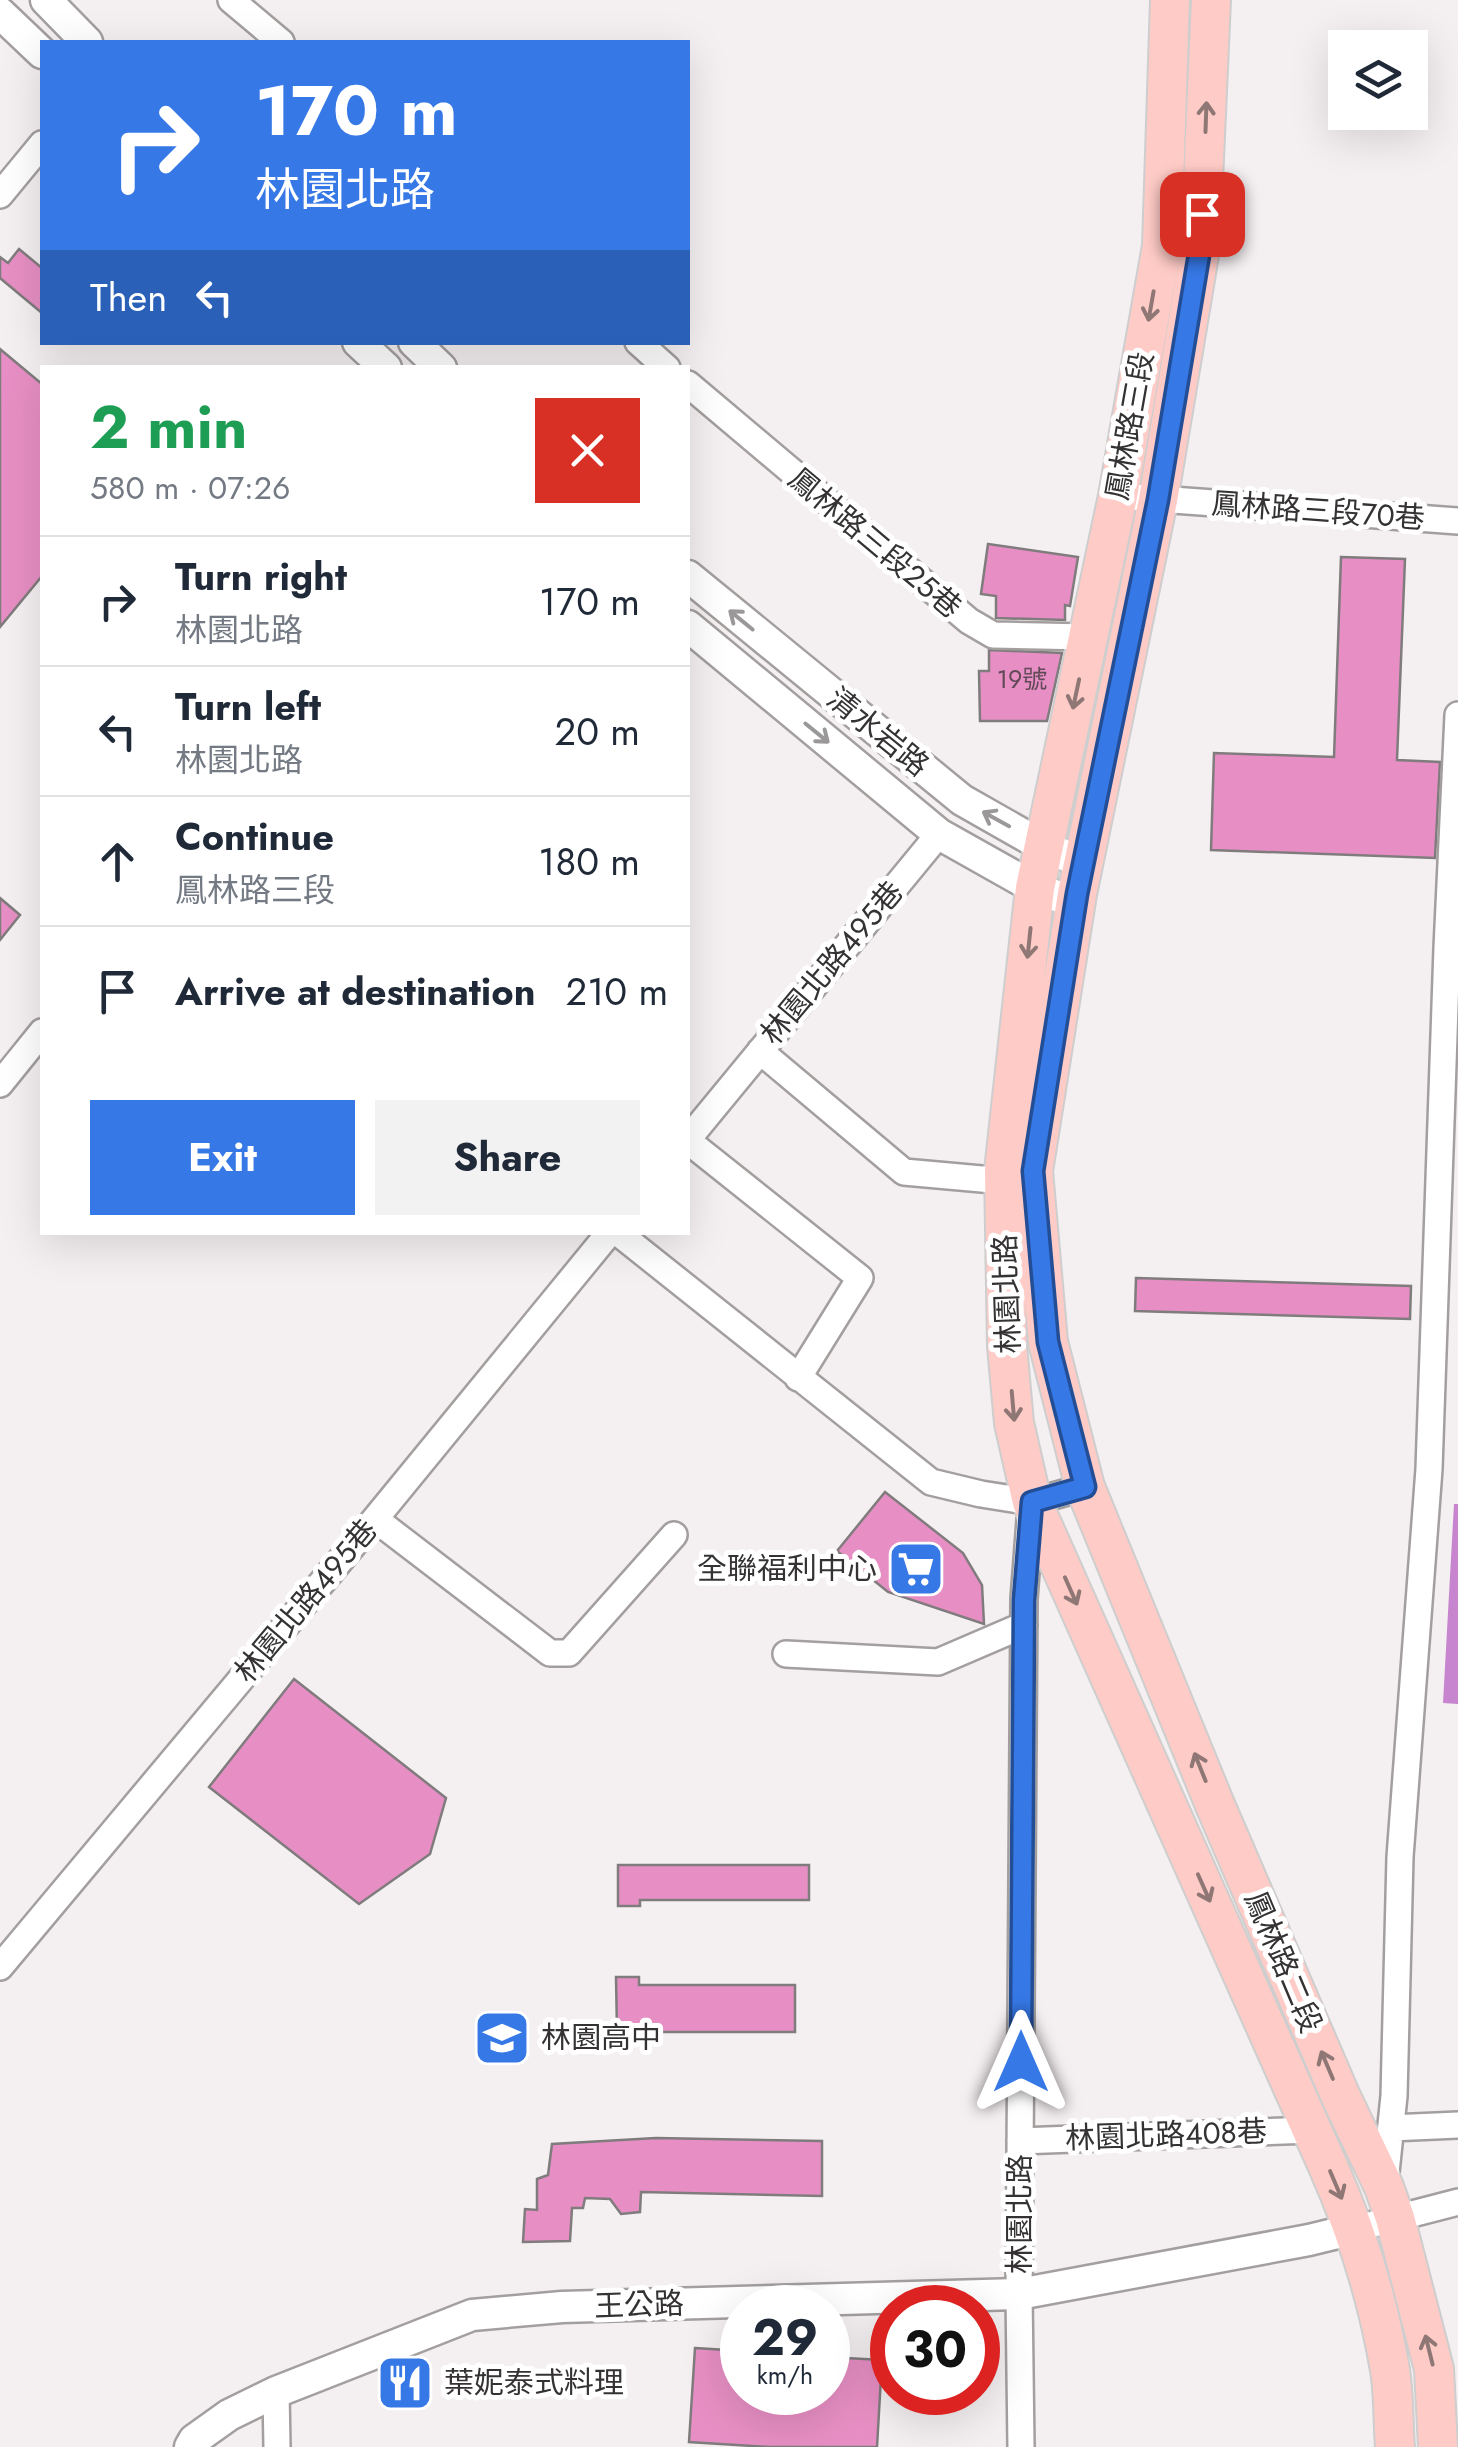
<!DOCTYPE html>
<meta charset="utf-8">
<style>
body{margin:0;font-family:Jost,"Noto Sans TC",sans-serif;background:#f2f2f3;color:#1f2937;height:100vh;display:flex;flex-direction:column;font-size:38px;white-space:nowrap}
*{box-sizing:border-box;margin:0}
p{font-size:32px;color:#747a83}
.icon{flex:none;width:55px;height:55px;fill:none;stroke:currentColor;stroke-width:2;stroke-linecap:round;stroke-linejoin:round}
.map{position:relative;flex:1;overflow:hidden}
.sheet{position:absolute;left:40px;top:365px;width:650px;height:870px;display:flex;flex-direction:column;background:#fff;border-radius:0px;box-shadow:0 10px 40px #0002}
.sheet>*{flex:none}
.guide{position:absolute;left:40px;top:40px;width:650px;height:305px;border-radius:0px;box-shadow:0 10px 40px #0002;background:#3678e6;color:#fff;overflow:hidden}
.buttons{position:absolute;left:1328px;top:30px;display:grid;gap:20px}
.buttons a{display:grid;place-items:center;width:100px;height:100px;border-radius:0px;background:#fff;box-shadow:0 10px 40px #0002;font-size:50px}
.speed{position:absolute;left:720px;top:2285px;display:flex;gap:20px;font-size:50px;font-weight:700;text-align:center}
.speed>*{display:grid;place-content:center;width:130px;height:130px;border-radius:50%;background:#fff;box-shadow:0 10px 40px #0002;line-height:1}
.speed small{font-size:25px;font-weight:400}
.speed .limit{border:15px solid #d22;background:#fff;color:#111}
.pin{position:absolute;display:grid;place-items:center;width:85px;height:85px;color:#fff;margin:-42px;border-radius:20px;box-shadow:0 5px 15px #0006}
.me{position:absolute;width:110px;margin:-55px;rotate:0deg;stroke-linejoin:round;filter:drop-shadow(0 0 8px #0008)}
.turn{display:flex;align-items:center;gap:35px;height:210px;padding:0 50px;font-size:45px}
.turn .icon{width:130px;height:130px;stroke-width:2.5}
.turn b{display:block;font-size:70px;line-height:85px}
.then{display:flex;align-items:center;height:95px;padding:0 50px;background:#0003;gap:20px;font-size:38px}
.round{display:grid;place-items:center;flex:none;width:105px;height:105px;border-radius:0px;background:#f2f2f3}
.head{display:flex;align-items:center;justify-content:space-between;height:170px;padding:0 50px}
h1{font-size:60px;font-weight:700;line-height:75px;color:#1e9e55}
.button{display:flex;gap:20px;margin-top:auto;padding:20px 50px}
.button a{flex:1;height:115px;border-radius:0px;background:#3678e6;color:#fff;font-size:40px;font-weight:700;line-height:115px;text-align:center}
.button a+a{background:#f2f2f3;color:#1f2937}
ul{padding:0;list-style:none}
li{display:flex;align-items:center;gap:30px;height:130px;padding:0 50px;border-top:2px solid #e0e1e3}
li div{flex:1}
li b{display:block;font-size:38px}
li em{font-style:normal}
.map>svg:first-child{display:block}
.water{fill:#c685ce}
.building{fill:#e78fc4;stroke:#807c7e;stroke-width:2.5}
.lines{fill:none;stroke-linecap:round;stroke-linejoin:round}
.minor-casing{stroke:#a49f9f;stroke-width:30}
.tertiary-casing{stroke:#a49f9f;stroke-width:35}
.primary-casing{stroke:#cecece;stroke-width:42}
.minor{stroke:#fff;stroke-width:25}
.tertiary{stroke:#fff;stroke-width:30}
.primary{stroke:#ffcbc6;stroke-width:38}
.oneway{stroke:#8f7775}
.oneway2{stroke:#9a9899}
.route-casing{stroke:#234e96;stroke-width:25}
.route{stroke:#3678e6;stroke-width:18}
.labels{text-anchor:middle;stroke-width:10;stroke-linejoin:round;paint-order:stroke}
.number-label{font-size:25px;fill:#614957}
.street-label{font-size:30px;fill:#343233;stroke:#fff}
.poi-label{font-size:30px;fill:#343233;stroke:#fff;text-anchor:start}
</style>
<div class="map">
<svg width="1458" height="2447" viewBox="0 0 1458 2447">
<rect width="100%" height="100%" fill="#f4eff0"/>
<path class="water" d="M1454,1504H1458V1704L1443,1703Z"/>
<path class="building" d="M19,249L42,268V313L0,278V257L8,263Z
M0,349L42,384V576L0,627Z
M988,544L1078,557L1070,606L1065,605V620L996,618V596L981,594Z
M1341,557L1405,559L1397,760L1440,762L1435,858L1211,850L1214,753L1334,757Z
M989,650L1062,653L1047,721H980L979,671H989Z
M0,898L20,915L0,940Z
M1136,1278L1411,1286L1410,1319L1135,1311Z
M885,1492L963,1553L982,1585L984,1624L888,1592L837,1551Z
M294,1679L446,1798L430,1854L359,1904L209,1787Z
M618,1865H809V1900H640V1906H618Z
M616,1977H639V1985H795V2032H617Z
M656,2138L822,2141V2196L641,2192L640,2212L621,2214L610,2199L585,2198L583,2208H572L570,2241L523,2242L525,2209L537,2210V2179L548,2175L552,2144Z
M695,2348L742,2351V2392H828V2357L882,2360L877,2447H768L689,2442Z"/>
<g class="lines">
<g class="minor-casing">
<path id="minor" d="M231,0L281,42
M0,195L42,144
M638,342L667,368
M688,384L969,621L993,635L1088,637
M1118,496L1458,521
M760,1051L904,1172L1004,1181
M0,1084L42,1032
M688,1139L939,834
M688,1141L860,1278L798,1378
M617,1232L931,1482L981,1494L1032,1502L1085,1487
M375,1519L550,1653H569L674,1535
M786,1654L938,1662L1024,1625
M0,1967L375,1519L610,1232
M1391,2128L1458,2125
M1020,2141L1312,2130
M1385,2182L1394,2096L1400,1857L1429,1469L1447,948L1458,715
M1354,2229L1458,2202
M276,2392L277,2447
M1021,2447L1019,2294L1024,1599L1031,1507"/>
</g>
<g class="tertiary-casing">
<path id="tertiary" d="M46,0L87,42
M0,13L42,53
M358,342L386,368
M414,342L441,368
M688,576L962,800L1043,846L1083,863
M688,626L939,834L1035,888L1076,903
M190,2447L194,2440L229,2415L276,2392L472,2315L562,2307L1019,2294L1309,2240L1354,2229"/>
</g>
<g class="primary-casing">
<path id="primary" d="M1170,0L1162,246L1118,496L1035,888L1004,1171L1007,1346L1014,1423L1032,1502L1327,2164C1356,2229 1378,2299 1390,2370C1394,2395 1393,2422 1395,2447
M1211,0L1200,249L1158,500L1077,894L1033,1171L1048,1342L1085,1487L1215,1805L1341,2097L1384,2187L1395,2218L1434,2369L1438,2447"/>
</g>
<use href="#minor" class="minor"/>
<use href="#tertiary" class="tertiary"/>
<use href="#primary" class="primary"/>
</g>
<defs><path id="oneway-shaft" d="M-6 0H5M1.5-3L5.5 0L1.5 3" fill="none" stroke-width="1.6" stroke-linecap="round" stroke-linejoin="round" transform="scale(2.5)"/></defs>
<g class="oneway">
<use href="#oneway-shaft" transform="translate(1206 117) rotate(-88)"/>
<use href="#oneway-shaft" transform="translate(1151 306) rotate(100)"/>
<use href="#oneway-shaft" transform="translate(1076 694) rotate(102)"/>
<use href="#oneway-shaft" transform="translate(1029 943) rotate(96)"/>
<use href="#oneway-shaft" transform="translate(1013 1406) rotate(85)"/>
<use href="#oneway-shaft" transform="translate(1071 1591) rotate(66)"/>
<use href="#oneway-shaft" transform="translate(1200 1767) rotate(-112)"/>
<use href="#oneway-shaft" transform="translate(1204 1888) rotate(66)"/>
<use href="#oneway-shaft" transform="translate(1327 2065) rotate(-113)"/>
<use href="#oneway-shaft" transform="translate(1336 2185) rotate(67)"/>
<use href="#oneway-shaft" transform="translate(1429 2350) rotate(-104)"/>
</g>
<g class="oneway2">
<use href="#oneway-shaft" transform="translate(741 620) rotate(-141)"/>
<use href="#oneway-shaft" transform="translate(817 733) rotate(39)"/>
<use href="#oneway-shaft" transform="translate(996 819) rotate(-151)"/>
</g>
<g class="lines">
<g class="route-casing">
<path id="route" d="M1021,2062L1024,1600L1032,1502L1085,1487L1048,1342L1033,1171L1077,894L1158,500L1200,249L1202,214"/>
</g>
<use href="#route" class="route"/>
</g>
<defs>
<g id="supermarket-square" transform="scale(2.875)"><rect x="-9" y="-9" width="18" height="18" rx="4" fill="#3678e6" stroke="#fff"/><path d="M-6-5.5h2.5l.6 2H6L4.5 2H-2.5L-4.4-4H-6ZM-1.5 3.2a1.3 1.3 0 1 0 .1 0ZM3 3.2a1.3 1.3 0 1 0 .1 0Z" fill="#fff"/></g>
<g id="school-square" transform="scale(2.875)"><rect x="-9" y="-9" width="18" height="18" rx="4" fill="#3678e6" stroke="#fff"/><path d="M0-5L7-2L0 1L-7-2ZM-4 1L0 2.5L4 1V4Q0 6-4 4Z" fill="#fff"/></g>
<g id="restaurant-square" transform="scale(2.875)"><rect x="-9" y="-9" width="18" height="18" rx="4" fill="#3678e6" stroke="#fff"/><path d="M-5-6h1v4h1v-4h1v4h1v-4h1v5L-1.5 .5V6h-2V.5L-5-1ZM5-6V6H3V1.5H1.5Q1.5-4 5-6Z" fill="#fff"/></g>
</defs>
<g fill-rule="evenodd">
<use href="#supermarket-square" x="916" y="1569"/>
<use href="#school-square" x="502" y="2038"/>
<use href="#restaurant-square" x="405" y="2383"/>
</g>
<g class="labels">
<g class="number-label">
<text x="1022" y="688">19號</text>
</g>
<g class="street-label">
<text transform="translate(1130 426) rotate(-80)" y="10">鳳林路三段</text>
<text transform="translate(1318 511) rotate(4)" y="10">鳳林路三段70巷</text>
<text transform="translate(875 543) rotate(40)" y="10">鳳林路三段25巷</text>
<text transform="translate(878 732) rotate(39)" y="10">清水岩路</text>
<text transform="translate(832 963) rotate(-50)" y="10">林園北路495巷</text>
<text transform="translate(1007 1294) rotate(-92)" y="10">林園北路</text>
<text transform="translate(306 1601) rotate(-50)" y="10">林園北路495巷</text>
<text transform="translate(1283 1962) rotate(67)" y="10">鳳林路二段</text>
<text transform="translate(1166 2135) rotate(-2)" y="10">林園北路408巷</text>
<text transform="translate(1020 2214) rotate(-90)" y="10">林園北路</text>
<text transform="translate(639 2305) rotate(-2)" y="10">王公路</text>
</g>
<g class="poi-label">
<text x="877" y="1579" text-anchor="end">全聯福利中心</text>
<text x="541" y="2048">林園高中</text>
<text x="444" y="2393">葉妮泰式料理</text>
</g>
</g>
</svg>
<div class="buttons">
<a><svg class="icon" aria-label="layers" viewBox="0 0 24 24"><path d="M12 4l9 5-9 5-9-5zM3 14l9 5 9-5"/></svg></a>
</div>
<div class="speed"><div>29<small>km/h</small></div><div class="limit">30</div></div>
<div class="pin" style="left:1202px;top:214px;background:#d93025"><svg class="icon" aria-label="arrive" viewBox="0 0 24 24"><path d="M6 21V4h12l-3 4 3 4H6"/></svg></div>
<svg class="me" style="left:1021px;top:2062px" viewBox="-20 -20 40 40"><path d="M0-17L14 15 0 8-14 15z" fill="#3678e6" stroke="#fff" stroke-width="4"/></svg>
<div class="guide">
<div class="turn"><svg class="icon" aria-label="right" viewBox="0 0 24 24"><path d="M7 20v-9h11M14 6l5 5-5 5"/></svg><div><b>170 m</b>林園北路</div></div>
<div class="then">Then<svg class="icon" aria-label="left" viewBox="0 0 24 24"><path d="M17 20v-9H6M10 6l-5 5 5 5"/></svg></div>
</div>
<section class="sheet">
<div class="head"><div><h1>2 min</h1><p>580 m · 07:26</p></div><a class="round" style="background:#d93025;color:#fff"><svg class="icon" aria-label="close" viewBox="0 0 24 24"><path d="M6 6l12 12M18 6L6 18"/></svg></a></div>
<ul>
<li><svg class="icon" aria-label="right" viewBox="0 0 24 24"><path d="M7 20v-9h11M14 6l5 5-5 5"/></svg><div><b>Turn right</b><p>林園北路</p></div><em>170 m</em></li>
<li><svg class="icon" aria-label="left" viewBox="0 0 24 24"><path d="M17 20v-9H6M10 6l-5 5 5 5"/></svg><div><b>Turn left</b><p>林園北路</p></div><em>20 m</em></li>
<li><svg class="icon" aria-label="ahead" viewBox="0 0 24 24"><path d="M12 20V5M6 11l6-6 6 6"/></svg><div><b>Continue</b><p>鳳林路三段</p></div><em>180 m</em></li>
<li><svg class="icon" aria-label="arrive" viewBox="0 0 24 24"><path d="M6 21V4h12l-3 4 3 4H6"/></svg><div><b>Arrive at destination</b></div><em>210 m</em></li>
</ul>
<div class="button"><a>Exit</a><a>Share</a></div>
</section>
</div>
